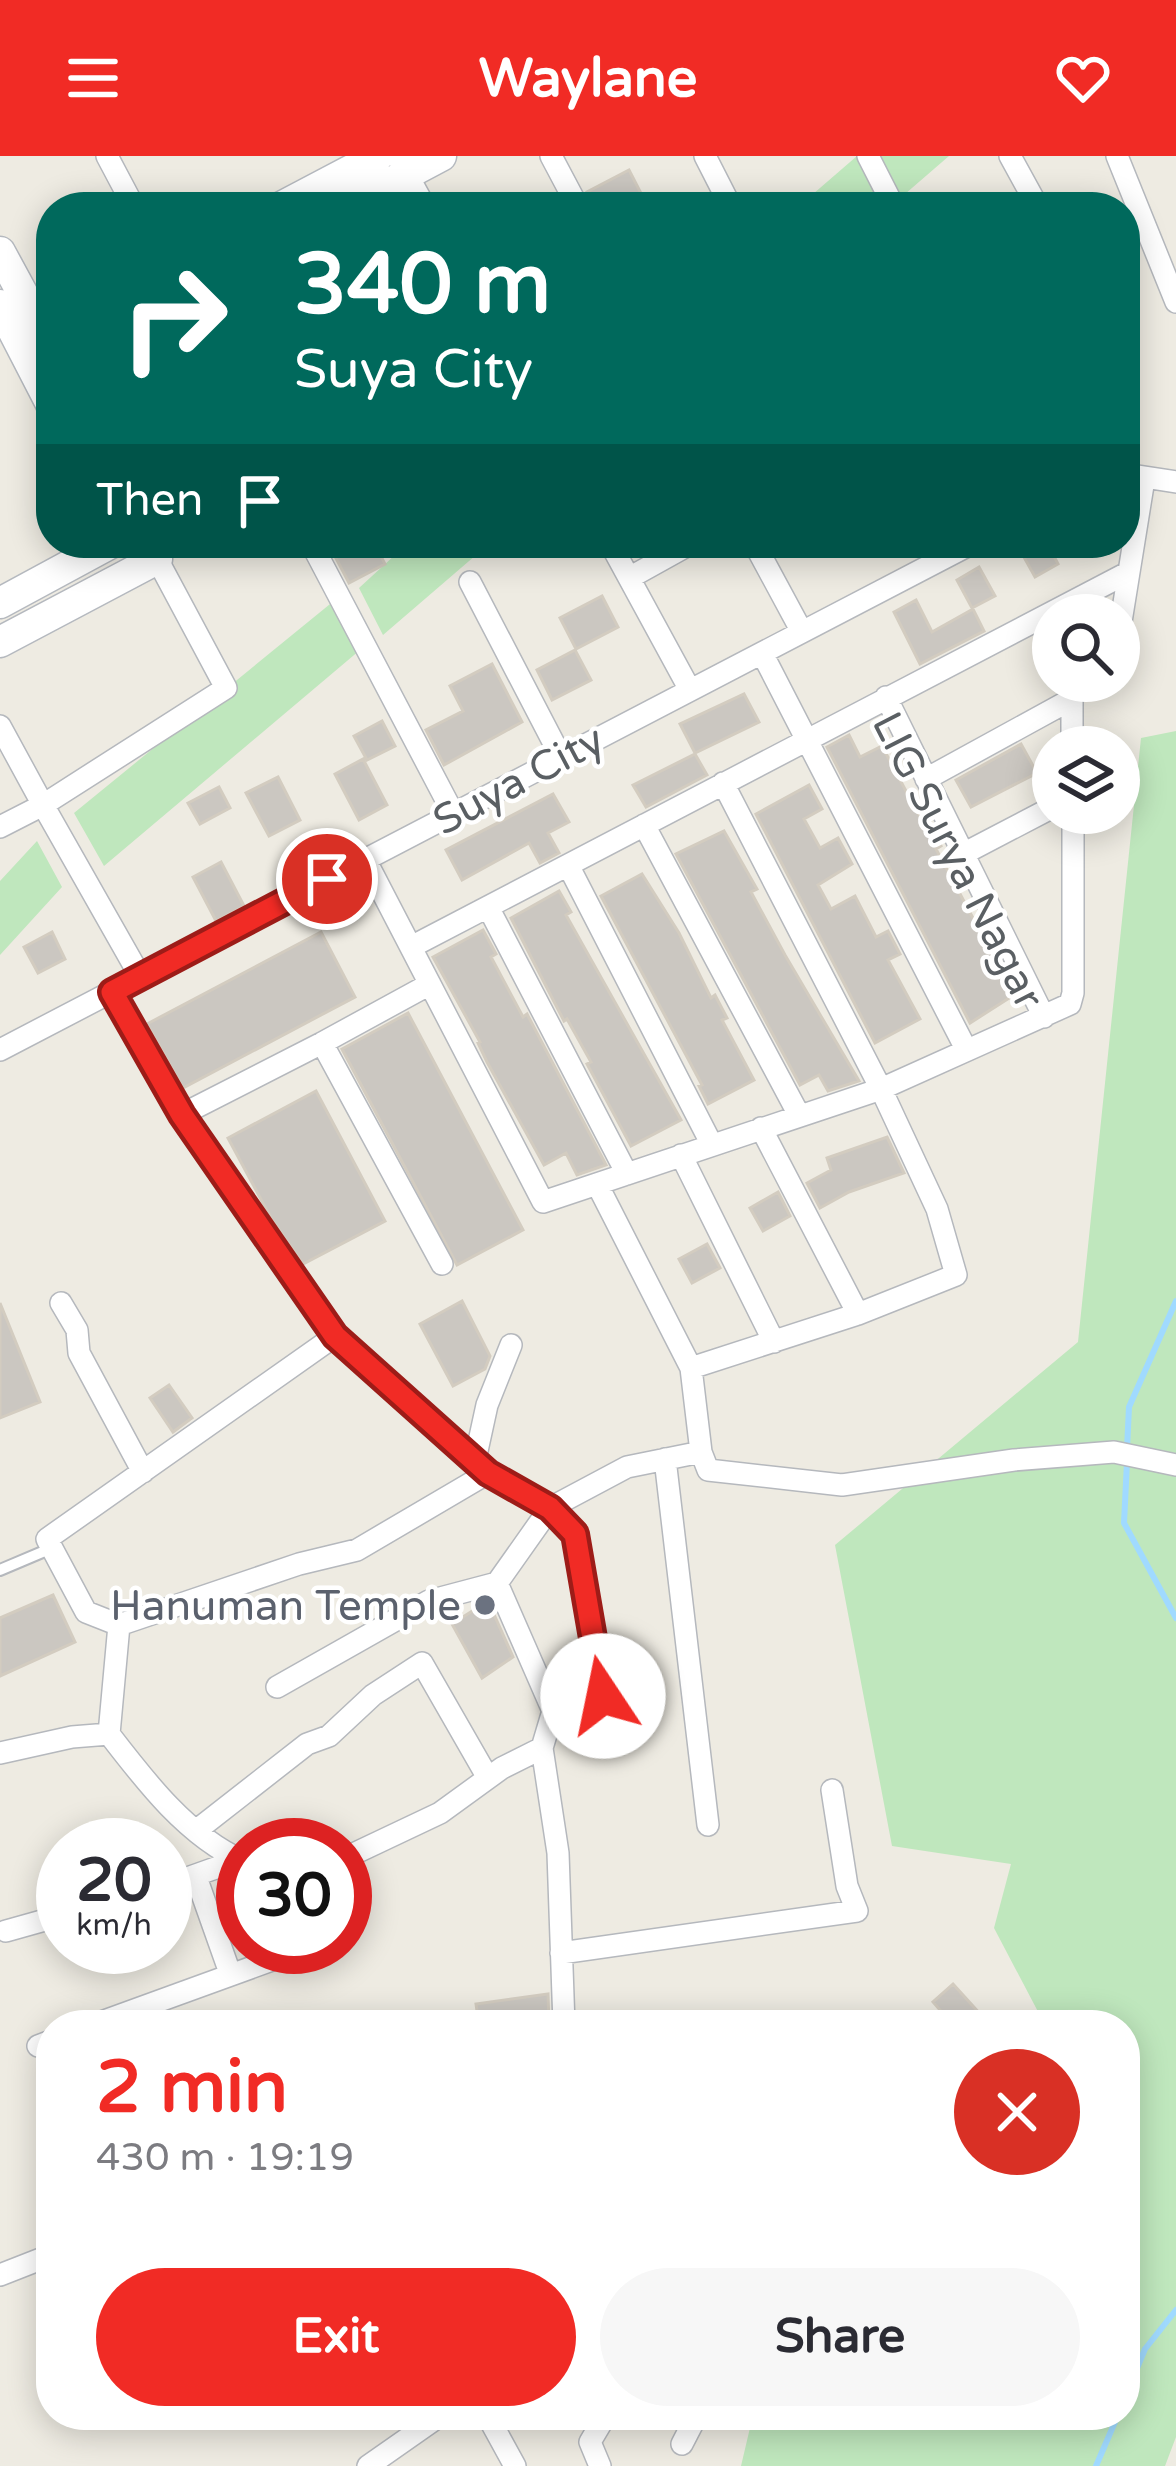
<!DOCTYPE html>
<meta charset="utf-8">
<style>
body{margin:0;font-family:"Varela Round",sans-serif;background:#f7f7f7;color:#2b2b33;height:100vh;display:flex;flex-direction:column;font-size:45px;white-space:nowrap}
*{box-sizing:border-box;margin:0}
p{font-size:39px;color:#7c7c81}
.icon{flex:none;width:66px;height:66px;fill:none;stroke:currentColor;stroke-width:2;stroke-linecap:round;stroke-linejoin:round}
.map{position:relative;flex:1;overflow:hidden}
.panel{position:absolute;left:36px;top:1854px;width:1104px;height:420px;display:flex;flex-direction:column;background:#fff;border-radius:48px;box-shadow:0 6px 30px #0003}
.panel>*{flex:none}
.guide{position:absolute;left:36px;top:36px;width:1104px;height:366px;border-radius:48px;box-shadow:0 6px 30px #0003;background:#00695c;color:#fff;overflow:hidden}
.buttons{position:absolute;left:1032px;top:438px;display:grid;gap:24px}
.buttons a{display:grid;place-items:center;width:108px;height:108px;border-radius:50%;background:#fff;box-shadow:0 6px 30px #0003;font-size:60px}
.speed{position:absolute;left:36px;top:1662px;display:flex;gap:24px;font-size:60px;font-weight:700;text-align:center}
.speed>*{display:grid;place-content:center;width:156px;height:156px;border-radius:50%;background:#fff;box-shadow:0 6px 30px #0003;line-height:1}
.speed small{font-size:30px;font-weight:400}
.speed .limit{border:18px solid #d22;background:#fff;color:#111}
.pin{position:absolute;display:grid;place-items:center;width:102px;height:102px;color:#fff;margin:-51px;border:6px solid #fff;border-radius:50%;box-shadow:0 3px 12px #0007}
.me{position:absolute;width:132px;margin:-66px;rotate:349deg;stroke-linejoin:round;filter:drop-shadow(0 0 9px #0008)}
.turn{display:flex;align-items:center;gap:42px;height:252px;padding:0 60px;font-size:54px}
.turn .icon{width:156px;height:156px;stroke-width:2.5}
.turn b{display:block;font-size:84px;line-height:102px}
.then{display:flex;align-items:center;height:114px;padding:0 60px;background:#0003;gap:24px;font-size:45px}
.round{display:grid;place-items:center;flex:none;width:126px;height:126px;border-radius:63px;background:#f7f7f7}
.head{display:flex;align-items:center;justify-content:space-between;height:204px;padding:0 60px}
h1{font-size:72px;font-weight:700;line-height:90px;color:#f12b25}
.primary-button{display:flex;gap:24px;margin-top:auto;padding:24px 60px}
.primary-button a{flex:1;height:138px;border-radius:72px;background:#f12b25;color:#fff;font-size:48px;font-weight:700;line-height:138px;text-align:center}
.primary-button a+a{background:#f7f7f7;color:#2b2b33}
header{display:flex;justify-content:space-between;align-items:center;height:156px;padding:0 60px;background:#f12b25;color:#fff;font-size:54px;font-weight:700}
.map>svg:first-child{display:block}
.green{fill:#bfe7bd}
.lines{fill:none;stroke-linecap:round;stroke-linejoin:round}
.stream{stroke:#a0daff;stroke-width:6}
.building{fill:#cbc7c1;stroke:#d3ccc0;stroke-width:3}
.lane-casing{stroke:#b5b8bd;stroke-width:14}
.street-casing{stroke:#b5b8bd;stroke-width:24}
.secondary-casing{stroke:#b5b9bf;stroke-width:33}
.lane{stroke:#fff;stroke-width:10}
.street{stroke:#fff;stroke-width:21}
.secondary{stroke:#fff;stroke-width:30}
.route-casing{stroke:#9d1c18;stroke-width:30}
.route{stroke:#f12b25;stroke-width:21}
.worship-dot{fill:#6b7280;stroke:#fff;stroke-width:4.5}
.labels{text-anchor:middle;stroke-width:9;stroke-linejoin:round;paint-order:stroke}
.street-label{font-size:42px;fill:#5a5f63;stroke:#fff}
.worship-label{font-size:42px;fill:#5b616d;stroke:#fff;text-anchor:end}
</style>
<header><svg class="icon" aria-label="menu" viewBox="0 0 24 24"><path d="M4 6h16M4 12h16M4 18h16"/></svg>Waylane<svg class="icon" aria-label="heart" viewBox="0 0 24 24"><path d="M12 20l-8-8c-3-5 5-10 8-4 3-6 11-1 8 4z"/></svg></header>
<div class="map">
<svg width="1176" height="2310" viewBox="0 0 1176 2310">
<rect width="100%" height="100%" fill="#eeebe2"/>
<path class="green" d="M857,0H949L890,51H798Z
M408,387H490L383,479L359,432Z
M335,444L360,494L104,710L74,657Z
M1176,575V2281L1165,2310H741L753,2259H1125V1869H1045L994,1772L1011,1708L892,1690L835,1389L1078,1186L1141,582Z
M37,685L62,731L0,799V725Z"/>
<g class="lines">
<path class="stream" d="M1127,1293L1129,1251L1176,1145
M1127,1306L1124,1367L1176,1462
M1125,2241L1145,2193L1176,2154
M1096,2310L1118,2259"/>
</g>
<path class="building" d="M629,14L648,51H593L587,36Z
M328,387H374L385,408L349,427Z
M1034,387H1047L1058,408L1035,421L1020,394Z
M979,411L995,440L972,452L957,424Z
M602,440L618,471L576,493L560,462Z
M916,444L932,476L973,453L984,475L920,508L894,456Z
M575,494L591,524L552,544L537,514Z
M492,508L522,566L444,609L426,574L463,555L450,530Z
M744,538L759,566L695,597L680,568Z
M382,565L395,590L367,604L354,580Z
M849,579L860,601L882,590L915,652L929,675L932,673L941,690L936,693L982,779L986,777L1014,839L970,867L827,591Z
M1021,588L1037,617L971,651L956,624Z
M695,598L707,619L646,651L633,629Z
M363,603L387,649L359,664L335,618Z
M278,621L300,664L269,680L246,637Z
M809,629L822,653L804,663L820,692L838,682L852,708L818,729L831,753L855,740L876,781L888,775L900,798L888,804L920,863L875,887L756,658Z
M219,631L230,652L200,668L188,647Z
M553,638L569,666L548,677L559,697L540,707L529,687L462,724L446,694Z
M724,675L757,733L751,736L785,799L859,925L828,935L819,919L800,929L676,698Z
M221,706L244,750L216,765L193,721Z
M642,718L679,777L711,842L715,839L727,862L722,864L754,924L708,948L699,930L702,929L601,740Z
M559,735L571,756L566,759L681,964L631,990L587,908L591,906L567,863L564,865L511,762Z
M483,774L496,798L491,801L523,861L527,858L606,1009L577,1019L566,997L544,1009L487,906L478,887L480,886L433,801Z
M52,776L65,803L38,817L24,791Z
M321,776L355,841L183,932L147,868Z
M408,857L523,1074L457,1109L342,893Z
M316,935L385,1065L303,1108L271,1062L228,982Z
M887,981L904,1017L849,1036L820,1052L807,1027L831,1014L827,1002Z
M778,1036L790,1060L763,1075L750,1052Z
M707,1088L720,1112L692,1127L679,1103Z
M462,1145L490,1200L485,1213L453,1230L420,1168Z
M0,1147L40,1246L0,1262Z
M169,1229L192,1262L173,1276L150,1242Z
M53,1439L75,1486L0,1520V1462Z
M488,1445L513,1501L482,1522L452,1468Z
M953,1828L981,1859L970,1869H953L933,1846Z
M548,1838L549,1867L479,1869L476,1848Z"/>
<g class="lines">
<g class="lane-casing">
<path id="lane" d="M0,1414L52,1392"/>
</g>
<g class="street-casing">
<path id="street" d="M107,0L134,51
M397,0L425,51
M551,0L578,51
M705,0L731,51
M868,0L894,51
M1010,0L1038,51
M1117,0L1176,146
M1125,318L1176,326
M311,387L453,657
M610,387L690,534
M754,387L802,476
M629,422L692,387
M470,426L561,601
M1119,478L1144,323
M762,497L966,893
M886,541L1044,861
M0,570L43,649L226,532L157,403
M1072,591V543L1077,525
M926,623L1072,543
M644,669L799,959
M0,671L43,649L140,820
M963,698L1053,651
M365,703L543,1046L881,933L1070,848L1073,837V657
M568,709L712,989
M488,751L627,1018
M411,791L1129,416
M112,836L181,959L335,1180L488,1317L550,1352L575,1378L603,1541L553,1555
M322,887L430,828
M0,894L973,387
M181,959L322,887L442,1108
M761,972L858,1158
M681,999L774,1186
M61,1147L77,1174L79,1197L143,1316
M335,1180L47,1383L86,1456L119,1469L299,1408L357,1394L488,1317
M691,1212L858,1158L956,1119L937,1053L881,933L723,627
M701,1296L708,1314L842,1329L1014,1304L1114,1296L1176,1309
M665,1303L708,1669
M475,1304L487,1249L511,1189
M277,1531L429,1445L497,1427
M109,1578L119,1469
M0,1597L72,1581L109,1578C145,1625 188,1681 243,1705
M197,1674L307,1588L329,1580L373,1539L422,1507L488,1622
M345,1702L440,1657L502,1612L542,1592
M196,1721L230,1817
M165,1730L238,1704
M6,1775L63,1759
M561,1797L857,1755L847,1730L832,1634
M93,1869L308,1791
M564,1869L558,1697L542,1592L553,1555L497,1427L550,1352L627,1311L701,1296L691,1212L597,1028
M38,1890L51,1885
M0,2119L51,2099
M487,2259L515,2310
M682,2288L697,2259
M368,2310L441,2259
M600,2310L590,2286L606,2259"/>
</g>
<g class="secondary-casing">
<path id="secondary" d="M281,51L378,0
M345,51L441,0
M0,96L51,190
M0,149L51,248
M0,447L111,387
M0,486L157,403L150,387"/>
</g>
<use href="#lane" class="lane"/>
<use href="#street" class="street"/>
<use href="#secondary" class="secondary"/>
</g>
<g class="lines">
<g class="route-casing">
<path id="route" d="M327,723L112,836L182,959L335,1180L488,1317L550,1352L575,1378L603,1540"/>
</g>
<use href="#route" class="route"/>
</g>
<circle class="worship-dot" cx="485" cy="1449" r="12"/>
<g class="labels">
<g class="street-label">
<text transform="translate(518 623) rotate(-28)" y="15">Suya City</text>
<text transform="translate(959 704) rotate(63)" y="15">LIG Surya Nagar</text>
</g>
<g class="worship-label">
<text x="461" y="1464">Hanuman Temple</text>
</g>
</g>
</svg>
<div class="buttons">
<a><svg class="icon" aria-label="search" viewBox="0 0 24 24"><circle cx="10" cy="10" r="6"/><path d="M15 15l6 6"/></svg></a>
<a><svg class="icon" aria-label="layers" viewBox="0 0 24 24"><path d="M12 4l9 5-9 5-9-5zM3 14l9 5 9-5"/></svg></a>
</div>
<div class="speed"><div>20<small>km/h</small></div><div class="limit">30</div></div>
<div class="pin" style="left:327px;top:723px;background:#d93025"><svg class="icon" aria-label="arrive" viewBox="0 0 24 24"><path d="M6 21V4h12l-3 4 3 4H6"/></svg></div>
<svg class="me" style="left:603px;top:1540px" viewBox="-20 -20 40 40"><circle r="19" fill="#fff"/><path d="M0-13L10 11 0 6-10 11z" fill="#f12b25"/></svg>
<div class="guide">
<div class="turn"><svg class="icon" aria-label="right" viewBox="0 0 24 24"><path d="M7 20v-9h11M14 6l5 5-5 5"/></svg><div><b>340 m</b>Suya City</div></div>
<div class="then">Then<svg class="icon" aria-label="arrive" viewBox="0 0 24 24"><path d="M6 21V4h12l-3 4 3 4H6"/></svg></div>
</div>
<section class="panel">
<div class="head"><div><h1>2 min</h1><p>430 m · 19:19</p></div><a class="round" style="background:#d93025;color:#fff"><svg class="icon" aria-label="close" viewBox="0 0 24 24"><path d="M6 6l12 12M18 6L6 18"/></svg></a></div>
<div class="primary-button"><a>Exit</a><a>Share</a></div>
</section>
</div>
